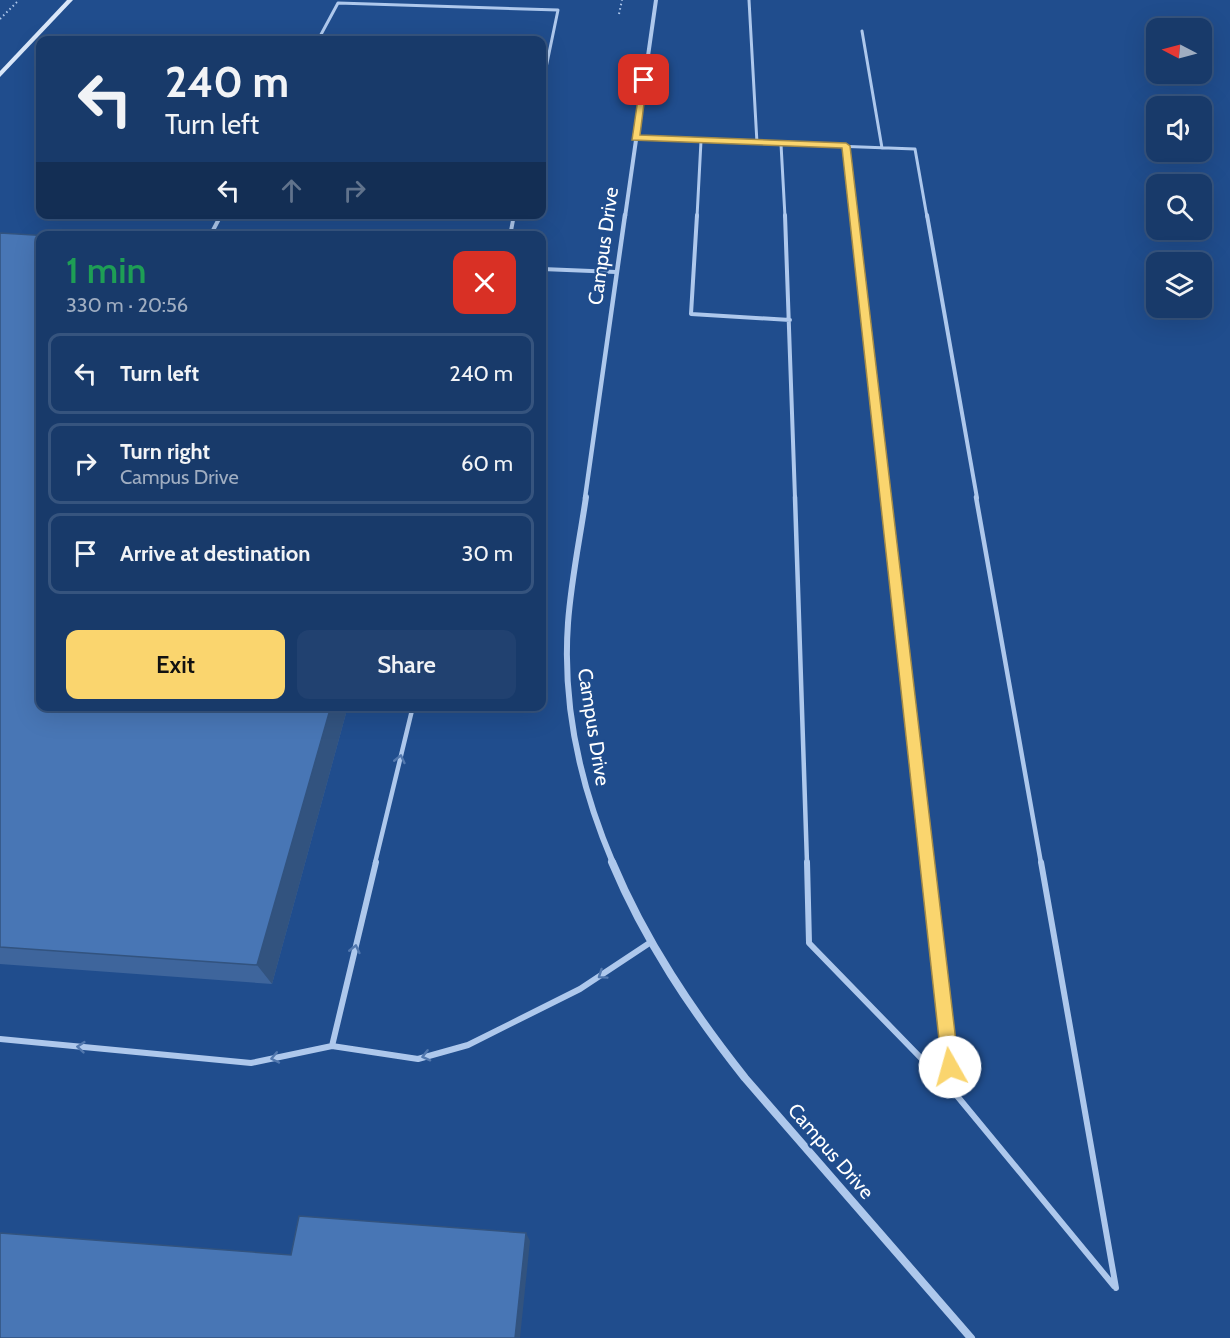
<!DOCTYPE html>
<meta charset="utf-8">
<style>
body{margin:0;font-family:Cabin,sans-serif;background:#214170;color:#f1f3f6;height:100vh;display:flex;flex-direction:column;font-size:22px;white-space:nowrap}
*{box-sizing:border-box;margin:0}
p{font-size:20px;color:#9fadc1}
.icon{flex:none;width:33px;height:33px;fill:none;stroke:currentColor;stroke-width:2;stroke-linecap:round;stroke-linejoin:round}
.map{position:relative;flex:1;overflow:hidden}
.side{position:absolute;left:36px;top:231px;width:510px;height:480px;display:flex;flex-direction:column;background:#183a6a;border-radius:12px;box-shadow:0 6px 24px #0002,0 0 0 2px #36547e}
.side>*{flex:none}
.guide{position:absolute;left:36px;top:36px;width:510px;height:183px;border-radius:12px;box-shadow:0 6px 24px #0002,0 0 0 2px #36547e;background:#183a6a;color:#f1f3f6;overflow:hidden}
.needle{width:39px;rotate:276deg}
.tools{position:absolute;left:1146px;top:18px;display:grid;gap:12px}
.tools a{display:grid;place-items:center;width:66px;height:66px;border-radius:12px;background:#183a6a;box-shadow:0 6px 24px #0002,0 0 0 2px #36547e;font-size:30px}
.pin{position:absolute;display:grid;place-items:center;width:51px;height:51px;color:#fff;margin:-26px;border-radius:12px;box-shadow:0 3px 9px #0006}
.me{position:absolute;width:66px;margin:-33px;rotate:353deg;stroke-linejoin:round;filter:drop-shadow(0 0 4px #0008)}
.turn{display:flex;align-items:center;gap:21px;height:126px;padding:0 30px;font-size:27px}
.turn .icon{width:78px;height:78px;stroke-width:2.5}
.turn b{display:block;font-size:42px;line-height:51px}
.lanes{display:flex;align-items:center;height:57px;padding:0 30px;background:#0003;justify-content:center;gap:30px;direction:ltr}
.lanes .off{opacity:.35}
.round{display:grid;place-items:center;flex:none;width:63px;height:63px;border-radius:12px;background:#214170}
.head{display:flex;align-items:center;justify-content:space-between;height:102px;padding:0 30px}
h1{font-size:36px;font-weight:600;line-height:45px;color:#1e9e55}
.primary-button{display:flex;gap:12px;margin-top:auto;padding:12px 30px}
.primary-button a{flex:1;height:69px;border-radius:12px;background:#fad56e;color:#111;font-size:24px;font-weight:600;line-height:69px;text-align:center}
.primary-button a+a{background:#214170;color:#f1f3f6}
ul{padding:0;list-style:none}
li{display:flex;align-items:center;gap:18px;height:81px;margin:0 12px 9px;padding:0 18px;border:3px solid #36547e;border-radius:12px}
li div{flex:1}
li b{display:block;font-size:22px}
li em{font-style:normal}
.map>svg:first-child{display:block}
.lines{fill:none;stroke-linecap:round;stroke-linejoin:round}
.path{stroke:#aec8ec;stroke-width:2;stroke-dasharray:1.5 3;stroke-linecap:butt}
.lane-far3{stroke:#aec8ec;stroke-width:3}
.lane-far2{stroke:#aec8ec;stroke-width:4}
.lane-far1{stroke:#aec8ec;stroke-width:4.5}
.lane{stroke:#aec8ec;stroke-width:6}
.street-far3{stroke:#aec8ec;stroke-width:4}
.street-far2{stroke:#aec8ec;stroke-width:4.5}
.street-far1{stroke:#aec8ec;stroke-width:6}
.street{stroke:#aec8ec;stroke-width:8}
.secondary{fill:#dae7f9;fill-rule:evenodd}
.wall{fill:#3e659c}
.shaded-wall{fill:#32537f}
.building{fill:#4876b5;stroke:#32537f;stroke-width:1.5}
.oneway{stroke:#5278ae}
.route{fill:#fad56e;stroke:#a28a48;stroke-width:1.5}
.labels{text-anchor:middle;stroke-width:4.5;stroke-linejoin:round;paint-order:stroke}
.street-label{font-size:20px;fill:#fff;stroke:#204d8d}
</style>
<div class="map">
<svg width="1230" height="1338" viewBox="0 0 1230 1338">
<rect width="100%" height="100%" fill="#204d8d"/>
<g class="lines">
<path class="path" d="M619,14L622,0
M0,19L19,0"/>
<path class="lane-far3" d="M862,31L882,148
M318,40L338,3L558,10L542,87
M635,138L757,143L749,0
M757,143L915,149L927,217
M781,144L785,217
M846,146L854,217
M220,217L222,214
M513,217L514,214
M697,217L701,141"/>
<path class="lane-far2" d="M697,215L691,314L790,320
M785,215L795,498
M854,215L886,498
M927,215L977,498
M210,236L221,215
M510,236L514,215
M542,269L616,272"/>
<path class="lane-far1" d="M795,497L807,863
M886,497L927,863
M976,497L1041,863
M375,863L413,706"/>
<path class="lane" d="M376,862L332,1046L418,1059L468,1045L580,989L651,942
M807,862L809,943L953,1091L1114,1286
M927,862L953,1091
M1041,862L1116,1288
M0,1039L251,1063L332,1046"/>
<path class="street-far3" d="M625,217L656,0"/>
<path class="street-far2" d="M585,498L625,215"/>
<path class="street-far1" d="M586,497C580,538 571,581 568,623C562,706 581,788 613,863"/>
<path class="street" d="M612,862C645,941 692,1011 745,1078L971,1338"/>
<path class="secondary" d="M67,0H73L0,77V71Z"/>
</g>
<path class="wall" d="M0,233L348,706L272,984L0,964Z"/>
<path class="shaded-wall" d="M331,706H348L272,984L257,965Z
M526,1233L530,1241L520,1338H515Z"/>
<path class="building" d="M0,233L51,236H40V706H331L257,965L0,947Z
M299,1216L526,1233L515,1338H0V1233L291,1255Z"/>
<defs><path id="oneway-chevron" d="M-2-3.5L2.5 0L-2 3.5" fill="none" stroke-width="1.6" stroke-linecap="round" stroke-linejoin="round" transform="scale(1.5)"/></defs>
<g class="oneway">
<use href="#oneway-chevron" transform="translate(400 759) rotate(-77)"/>
<use href="#oneway-chevron" transform="translate(355 949) rotate(-77)"/>
<use href="#oneway-chevron" transform="translate(602 975) rotate(146)"/>
<use href="#oneway-chevron" transform="translate(81 1047) rotate(-175)"/>
<use href="#oneway-chevron" transform="translate(426 1056) rotate(166)"/>
<use href="#oneway-chevron" transform="translate(275 1058) rotate(168)"/>
</g>
<path class="route" d="M641,78L647,80L640,135L846,143L850,146L959,1067L957,1074L950,1076L944,1074L942,1067L842,148L632,140Z"/>
<g class="labels">
<g class="street-label">
<text transform="translate(603 246) rotate(-82)" y="7">Campus Drive</text>
<text transform="translate(594 727) rotate(81)" y="7">Campus Drive</text>
<text transform="translate(831 1151) rotate(49)" y="7">Campus Drive</text>
</g>
</g>
</svg>
<div class="tools">
<a><svg class="needle" viewBox="-14 -14 28 28"><path d="M0-13l5 13h-10z" fill="#e53935"/><path d="M0 13l5-13h-10z" fill="#9fadc1"/></svg></a>
<a><svg class="icon" aria-label="sound" viewBox="0 0 24 24"><path d="M4 9h4l5-4v14l-5-4H4zM17 9q2 3 0 6"/></svg></a>
<a><svg class="icon" aria-label="search" viewBox="0 0 24 24"><circle cx="10" cy="10" r="6"/><path d="M15 15l6 6"/></svg></a>
<a><svg class="icon" aria-label="layers" viewBox="0 0 24 24"><path d="M12 4l9 5-9 5-9-5zM3 14l9 5 9-5"/></svg></a>
</div>
<div class="pin" style="left:644px;top:80px;background:#d93025"><svg class="icon" aria-label="arrive" viewBox="0 0 24 24"><path d="M6 21V4h12l-3 4 3 4H6"/></svg></div>
<svg class="me" style="left:950px;top:1067px" viewBox="-20 -20 40 40"><circle r="19" fill="#fff"/><path d="M0-13L10 11 0 6-10 11z" fill="#fad56e"/></svg>
<div class="guide">
<div class="turn"><svg class="icon" aria-label="left" viewBox="0 0 24 24"><path d="M17 20v-9H6M10 6l-5 5 5 5"/></svg><div><b>240 m</b>Turn left</div></div>
<div class="lanes"><svg class="icon" aria-label="left" viewBox="0 0 24 24"><path d="M17 20v-9H6M10 6l-5 5 5 5"/></svg><svg class="icon off" aria-label="ahead" viewBox="0 0 24 24"><path d="M12 20V5M6 11l6-6 6 6"/></svg><svg class="icon off" aria-label="right" viewBox="0 0 24 24"><path d="M7 20v-9h11M14 6l5 5-5 5"/></svg></div>
</div>
<section class="side">
<div class="head"><div><h1>1 min</h1><p>330 m · 20:56</p></div><a class="round" style="background:#d93025;color:#fff"><svg class="icon" aria-label="close" viewBox="0 0 24 24"><path d="M6 6l12 12M18 6L6 18"/></svg></a></div>
<ul>
<li><svg class="icon" aria-label="left" viewBox="0 0 24 24"><path d="M17 20v-9H6M10 6l-5 5 5 5"/></svg><div><b>Turn left</b></div><em>240 m</em></li>
<li><svg class="icon" aria-label="right" viewBox="0 0 24 24"><path d="M7 20v-9h11M14 6l5 5-5 5"/></svg><div><b>Turn right</b><p>Campus Drive</p></div><em>60 m</em></li>
<li><svg class="icon" aria-label="arrive" viewBox="0 0 24 24"><path d="M6 21V4h12l-3 4 3 4H6"/></svg><div><b>Arrive at destination</b></div><em>30 m</em></li>
</ul>
<div class="primary-button"><a>Exit</a><a>Share</a></div>
</section>
</div>
